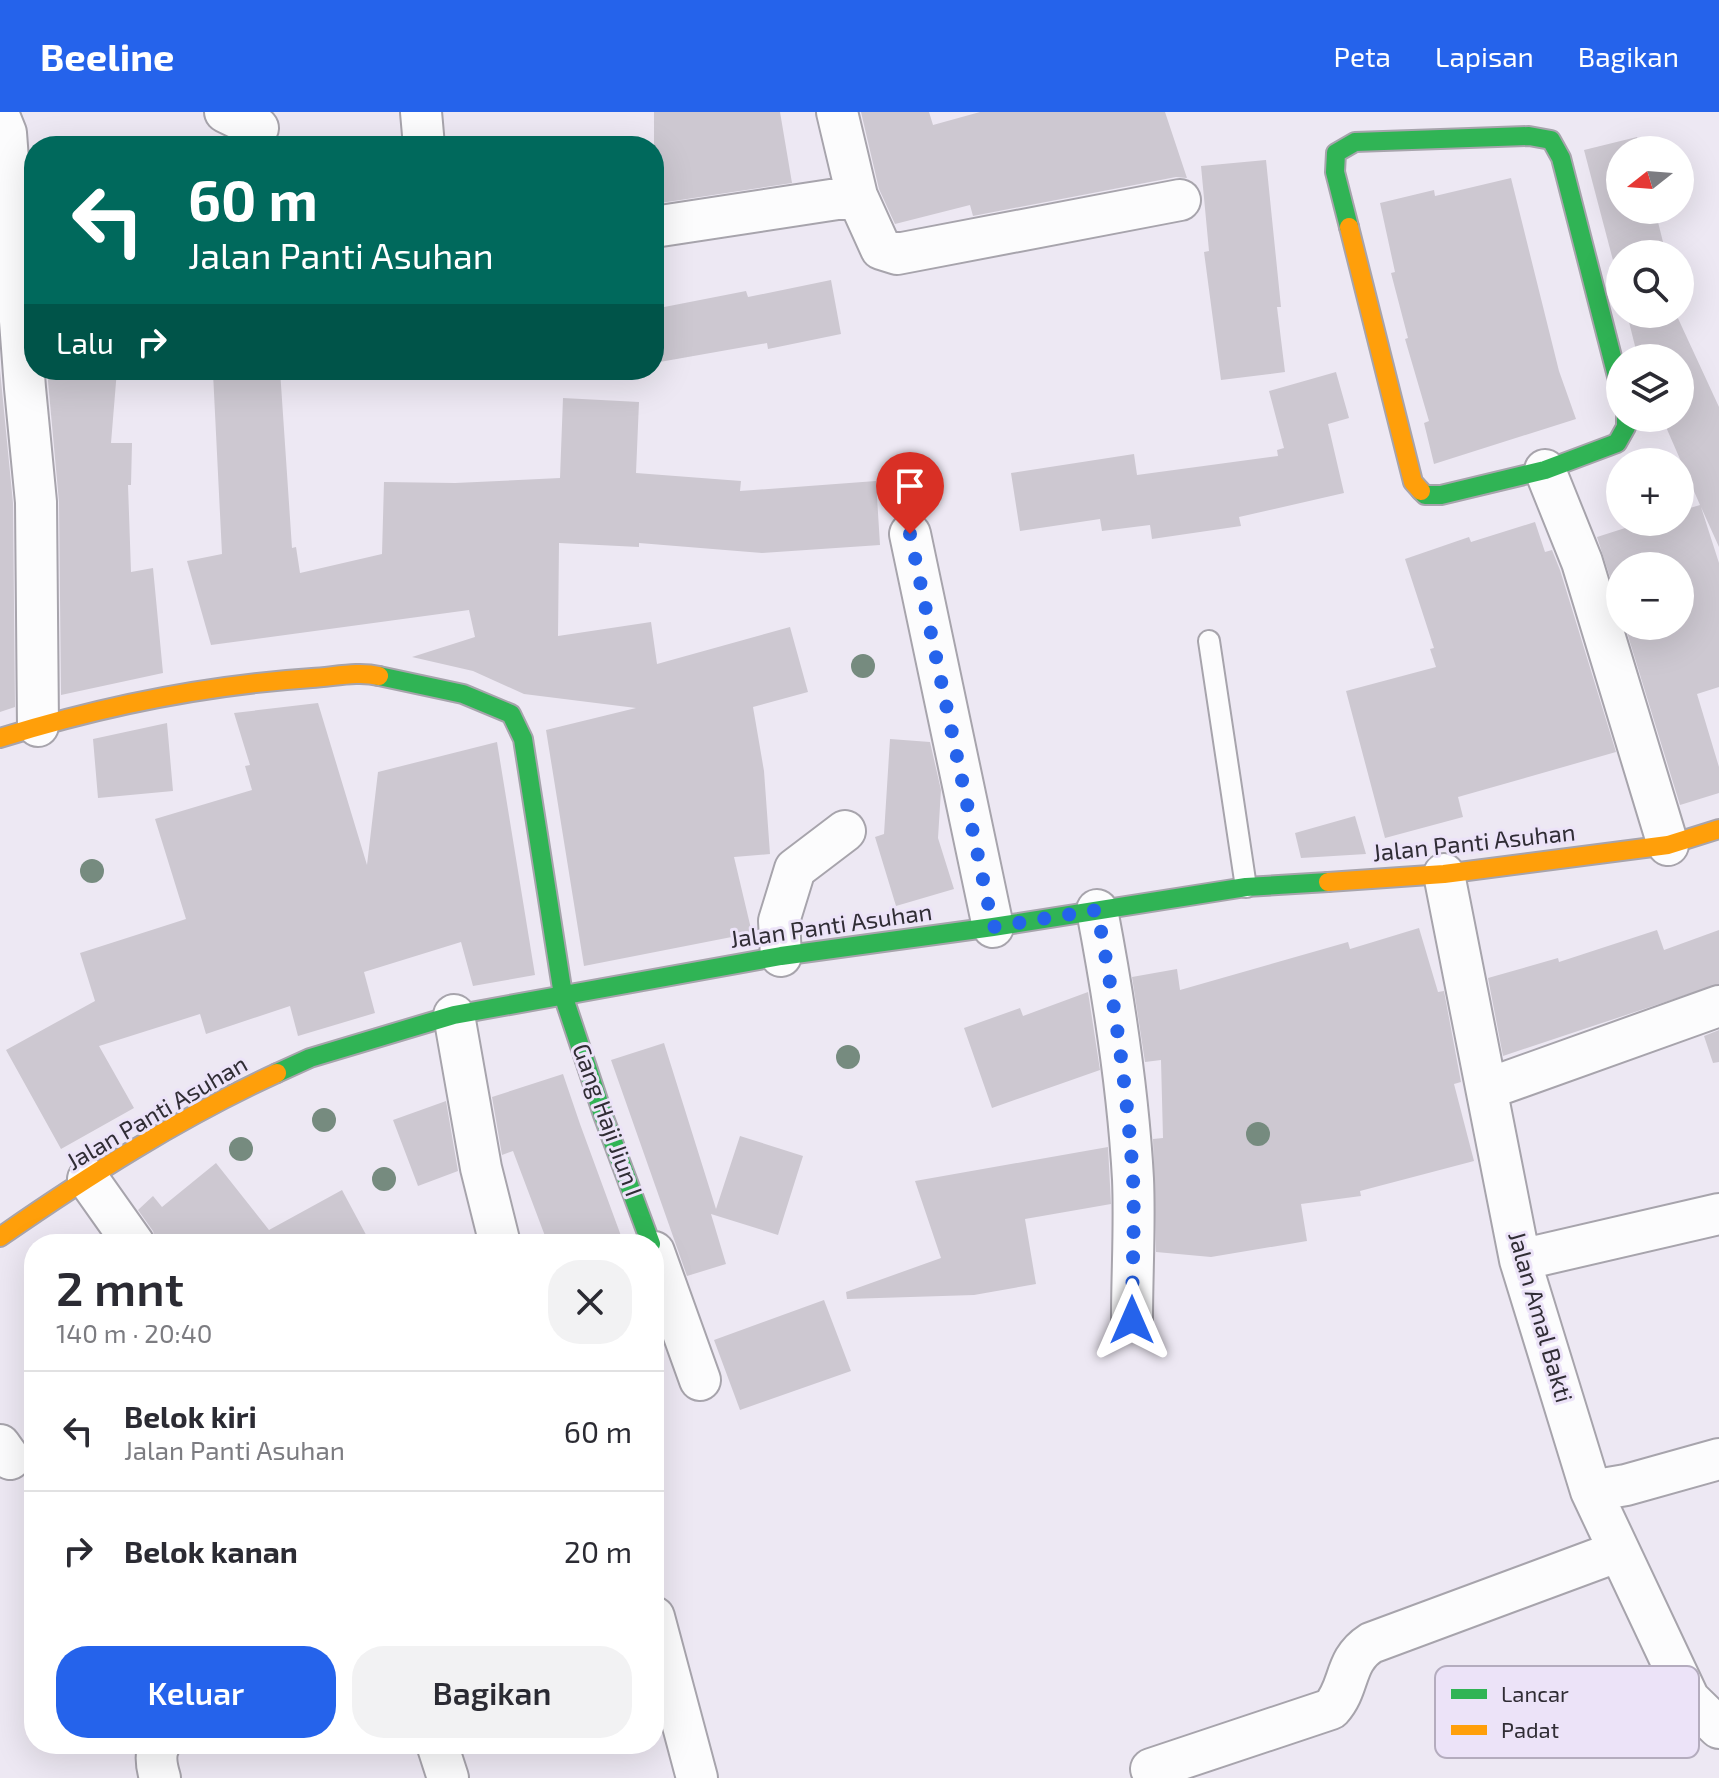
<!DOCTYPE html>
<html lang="id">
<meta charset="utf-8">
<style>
body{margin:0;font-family:"Exo 2",sans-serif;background:#f2f2f3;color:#2b2b33;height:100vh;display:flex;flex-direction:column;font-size:30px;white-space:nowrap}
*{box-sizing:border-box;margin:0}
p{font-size:26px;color:#7c7c81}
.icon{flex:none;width:44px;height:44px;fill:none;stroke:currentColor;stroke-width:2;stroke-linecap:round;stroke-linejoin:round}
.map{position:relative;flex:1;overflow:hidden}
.side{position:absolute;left:24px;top:1122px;width:640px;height:520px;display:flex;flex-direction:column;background:#fff;border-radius:32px;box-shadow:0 8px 32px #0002}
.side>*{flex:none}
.banner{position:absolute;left:24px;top:24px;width:640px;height:244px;border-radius:32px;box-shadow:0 8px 32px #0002;background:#00695c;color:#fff;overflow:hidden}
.needle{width:52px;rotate:253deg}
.tools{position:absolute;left:1606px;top:24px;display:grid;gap:16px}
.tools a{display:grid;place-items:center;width:88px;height:88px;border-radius:50%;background:#fff;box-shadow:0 8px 32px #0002;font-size:40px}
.pin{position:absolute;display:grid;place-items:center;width:68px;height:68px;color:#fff;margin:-82px -34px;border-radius:50% 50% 50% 0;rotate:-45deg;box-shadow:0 0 8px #0007}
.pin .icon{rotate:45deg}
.me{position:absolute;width:88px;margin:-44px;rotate:0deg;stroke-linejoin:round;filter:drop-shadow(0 0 6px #0008)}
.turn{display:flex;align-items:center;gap:28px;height:168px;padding:0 32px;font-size:36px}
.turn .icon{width:104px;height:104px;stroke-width:2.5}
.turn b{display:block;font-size:56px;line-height:68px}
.then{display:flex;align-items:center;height:76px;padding:0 32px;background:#0003;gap:16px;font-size:30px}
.round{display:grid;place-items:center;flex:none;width:84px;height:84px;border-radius:32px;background:#f2f2f3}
.headline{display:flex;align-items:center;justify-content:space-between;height:136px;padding:0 32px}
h1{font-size:48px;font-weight:600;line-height:60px}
.button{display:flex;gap:16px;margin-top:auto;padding:16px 32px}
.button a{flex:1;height:92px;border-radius:32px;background:#2563eb;color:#fff;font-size:32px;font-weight:600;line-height:92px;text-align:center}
.button a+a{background:#f2f2f3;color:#2b2b33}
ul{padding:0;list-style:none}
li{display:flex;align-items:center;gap:24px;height:120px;padding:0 32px;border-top:2px solid #e1e1e2}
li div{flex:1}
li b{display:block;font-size:30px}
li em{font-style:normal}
header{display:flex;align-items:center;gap:48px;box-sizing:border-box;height:112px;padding:0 40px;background:#2563eb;color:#fff}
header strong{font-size:38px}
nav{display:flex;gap:44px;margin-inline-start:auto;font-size:28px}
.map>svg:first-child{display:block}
.building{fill:#cdc8d1}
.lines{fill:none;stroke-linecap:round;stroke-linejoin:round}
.lane-casing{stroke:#a7a4ac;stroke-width:24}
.street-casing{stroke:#a7a4ac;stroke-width:44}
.fast-casing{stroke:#a7a4ac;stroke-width:22}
.slow-casing{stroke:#a7a4ac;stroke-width:22}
.lane{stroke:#fcfcfd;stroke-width:20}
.street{stroke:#fcfcfd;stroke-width:40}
.fast{stroke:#30b455;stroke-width:18}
.slow{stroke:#ff9f0a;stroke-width:18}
.tree{fill:#768b7f}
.route{stroke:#2563eb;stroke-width:14;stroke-dasharray:0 25.2}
.labels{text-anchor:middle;stroke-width:6;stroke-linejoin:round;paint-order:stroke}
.street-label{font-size:24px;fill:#302d35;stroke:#ece3f8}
.key{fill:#ece3f8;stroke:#b4acbe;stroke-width:2}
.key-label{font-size:22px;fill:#302d35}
</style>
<header>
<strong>Beeline</strong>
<nav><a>Peta</a><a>Lapisan</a><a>Bagikan</a></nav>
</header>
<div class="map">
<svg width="1719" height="1666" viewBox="0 0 1719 1666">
<rect width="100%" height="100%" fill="#ede8f3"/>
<path class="building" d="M654,0H780L792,71L654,92Z
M861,0H929L933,13L980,0H1165L1187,66L1176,65L973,104L970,93L895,112L879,77Z
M1637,25L1641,38H1620V98H1655L1666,142H1620V175L1584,38Z
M1266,48L1281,195H1277L1285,260L1221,268L1204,140L1209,139L1201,54Z
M1511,66L1559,259L1576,307L1434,352L1424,311L1429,309L1405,227L1408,226L1391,161L1395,160L1380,91L1434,78L1435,84Z
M831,168L841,222L768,237L767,231L654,251V197L746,179L748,185Z
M1627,202H1676L1719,295V435L1701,395L1719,451V575L1697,582L1719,655V681L1680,693L1625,514H1680V454H1620V496L1597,425L1644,410H1680V399L1700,393L1666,315L1653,317L1651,308V306H1680V246H1638Z
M0,258L13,391L15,595L0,600Z
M47,258H117L111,331H132L131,373H128L131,460L153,456L163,561L61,583L59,390Z
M280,258L292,436L296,435L300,461L382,442L384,370L455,371L560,366L563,286L639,290L636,361L741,369L740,379L876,369L880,433L762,441L639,431V435L559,431L558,524L651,510L657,552L790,515L808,580L753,595L764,659L770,742L734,745L752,821L584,854L546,618L636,596L524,582L473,559L412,545L475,525L469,498L211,533L187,449L222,442L213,261Z
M1336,260L1349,306L1328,312L1344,381L1239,405L1241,414L1152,427L1150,413L1102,419L1100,407L1020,419L1011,361L1134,342L1137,363L1278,344L1277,338L1284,336L1269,279Z
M1535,410L1545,440L1552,438L1560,458L1616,640L1458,685L1463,705L1385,726L1346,579L1436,555L1430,537L1434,536L1405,447L1469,425L1471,430Z
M318,591L367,753L378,660L497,630L535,863L473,874L461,830L364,860L375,901L298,924L290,894L206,922L200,902L99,934L134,996L61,1037L6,938L95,889L80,841L186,807L155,707L252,678L245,654L250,653L234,601Z
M167,611L173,679L98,686L93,627Z
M890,627L930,630L941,678L938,726L954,777L896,794L875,725L884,722Z
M1355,704L1366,742L1301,746L1295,721Z
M1419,816L1438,880L1444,879L1461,970L1454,972L1474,1049L1360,1079L1361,1084L1301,1092L1307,1129L1211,1145L1156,1140L1153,1027L1163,1026L1161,948L1145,950L1132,865L1177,857L1180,878L1348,830L1350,837Z
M1657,818L1664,838L1719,818V872L1503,944L1488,866L1558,846L1559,850Z
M1088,880L1100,958L992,996L964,916L1020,896L1023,904Z
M1719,918V950L1713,951L1704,924Z
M664,931L716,1097L740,1024L803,1044L778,1123L711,1102L726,1152L687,1164L611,948Z
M563,962L580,1012L624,1132H548L513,1039L502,1043L492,985Z
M446,989L458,1059L418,1074L393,1008Z
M1108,1035L1111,1092L1025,1107L1036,1172L974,1183L847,1187L846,1180L941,1146L915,1069Z
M216,1051L269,1118L342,1078L371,1132H157L153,1119L138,1098L153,1084L162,1095Z
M824,1188L851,1259L740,1298L714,1228Z"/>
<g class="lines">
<g class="lane-casing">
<path id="lane" d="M1209,529L1246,775"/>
</g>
<g class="street-casing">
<path id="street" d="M225,0L258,16
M421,0L424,34
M837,0L857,84L881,137L897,142L1180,88
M0,6L6,21L25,276L36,390L38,614
M654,115L857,84
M1545,358L1582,450L1668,733
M910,422L993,815
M1444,762L1520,1148L1591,1379L1689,1587L1719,1616
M1097,798C1114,887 1128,976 1133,1067C1135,1113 1132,1161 1132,1208
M781,844L779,809L795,757L845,719
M454,903L481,1056L500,1132
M1487,977L1719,894
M88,1067L134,1132
M654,1140L700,1268
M1520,1148L1719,1102
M0,1333L10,1347
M1591,1379L1626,1373L1719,1347
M654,1505L697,1666
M437,1632L448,1666
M1151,1657L1331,1597C1351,1575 1343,1549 1371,1531L1619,1439
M160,1666C157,1656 154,1642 160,1632"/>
</g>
<g class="fast-casing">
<path id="fast" d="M1349,115L1335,60L1336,41L1355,30L1529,24L1551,28L1561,46L1620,276
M1421,379L1425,383H1441L1545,358L1617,331L1626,315V306
M379,564L463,582L511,602L523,627L563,883L603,1003L651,1132
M277,961L310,946L454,903L781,844L993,815L1246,775L1328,770"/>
</g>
<g class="slow-casing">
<path id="slow" d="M1349,115L1413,370L1421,379
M0,626C99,595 208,573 312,566C333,565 358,559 379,564
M1328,770L1444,762L1668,733L1719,717
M0,1125C88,1064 179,1006 277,961"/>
</g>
<use href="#lane" class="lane"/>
<use href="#street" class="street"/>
<use href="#fast" class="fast"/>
<use href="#slow" class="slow"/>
</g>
<g class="tree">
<circle cx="863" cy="554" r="12"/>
<circle cx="92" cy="759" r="12"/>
<circle cx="848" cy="945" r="12"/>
<circle cx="324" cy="1008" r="12"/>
<circle cx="1258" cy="1022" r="12"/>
<circle cx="241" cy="1037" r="12"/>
<circle cx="384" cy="1067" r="12"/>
</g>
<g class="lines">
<path class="route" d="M910,422L993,815L1097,798C1114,887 1127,976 1133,1066C1135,1113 1132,1161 1132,1208"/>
</g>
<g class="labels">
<g class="street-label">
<text transform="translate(1474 731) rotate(-6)" y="8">Jalan Panti Asuhan</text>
<text transform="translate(831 814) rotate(-8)" y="8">Jalan Panti Asuhan</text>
<text transform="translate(157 1001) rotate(-30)" y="8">Jalan Panti Asuhan</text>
<text transform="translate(607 1008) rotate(70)" y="8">Gang Haji Jiun I</text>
<text transform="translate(1540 1205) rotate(74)" y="8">Jalan Amal Bakti</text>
</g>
</g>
<rect x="1435" y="1554" width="264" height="92" rx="12" class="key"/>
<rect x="1451" y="1577" width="36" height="10" fill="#30b455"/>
<rect x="1451" y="1613" width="36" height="10" fill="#ff9f0a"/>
<g class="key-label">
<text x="1501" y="1590">Lancar</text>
<text x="1501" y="1626">Padat</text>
</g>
</svg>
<div class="tools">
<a><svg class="needle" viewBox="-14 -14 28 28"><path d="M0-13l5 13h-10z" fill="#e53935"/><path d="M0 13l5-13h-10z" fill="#7c7c81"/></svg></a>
<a><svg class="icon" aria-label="search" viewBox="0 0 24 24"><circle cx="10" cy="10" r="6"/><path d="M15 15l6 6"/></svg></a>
<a><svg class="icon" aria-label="layers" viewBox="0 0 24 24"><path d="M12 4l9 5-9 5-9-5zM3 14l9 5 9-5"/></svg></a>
<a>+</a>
<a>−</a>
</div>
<div class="pin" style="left:910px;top:422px;background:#d93025"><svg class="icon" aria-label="arrive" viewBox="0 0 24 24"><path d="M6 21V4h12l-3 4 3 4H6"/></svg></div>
<svg class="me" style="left:1132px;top:1208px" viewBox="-20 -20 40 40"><path d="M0-17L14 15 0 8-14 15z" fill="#2563eb" stroke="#fff" stroke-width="4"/></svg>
<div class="banner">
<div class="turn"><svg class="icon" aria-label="left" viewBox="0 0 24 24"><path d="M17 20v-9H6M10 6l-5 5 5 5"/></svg><div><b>60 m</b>Jalan Panti Asuhan</div></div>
<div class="then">Lalu<svg class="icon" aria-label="right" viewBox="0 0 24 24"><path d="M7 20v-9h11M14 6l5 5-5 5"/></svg></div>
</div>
<section class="side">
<div class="headline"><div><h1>2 mnt</h1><p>140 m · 20:40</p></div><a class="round"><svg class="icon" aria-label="close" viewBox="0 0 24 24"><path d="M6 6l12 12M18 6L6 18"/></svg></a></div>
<ul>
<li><svg class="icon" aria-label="left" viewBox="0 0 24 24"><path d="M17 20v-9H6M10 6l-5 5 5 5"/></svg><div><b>Belok kiri</b><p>Jalan Panti Asuhan</p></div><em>60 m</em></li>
<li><svg class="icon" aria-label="right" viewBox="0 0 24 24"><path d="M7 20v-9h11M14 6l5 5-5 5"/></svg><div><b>Belok kanan</b></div><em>20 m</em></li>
</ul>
<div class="button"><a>Keluar</a><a>Bagikan</a></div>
</section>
</div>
